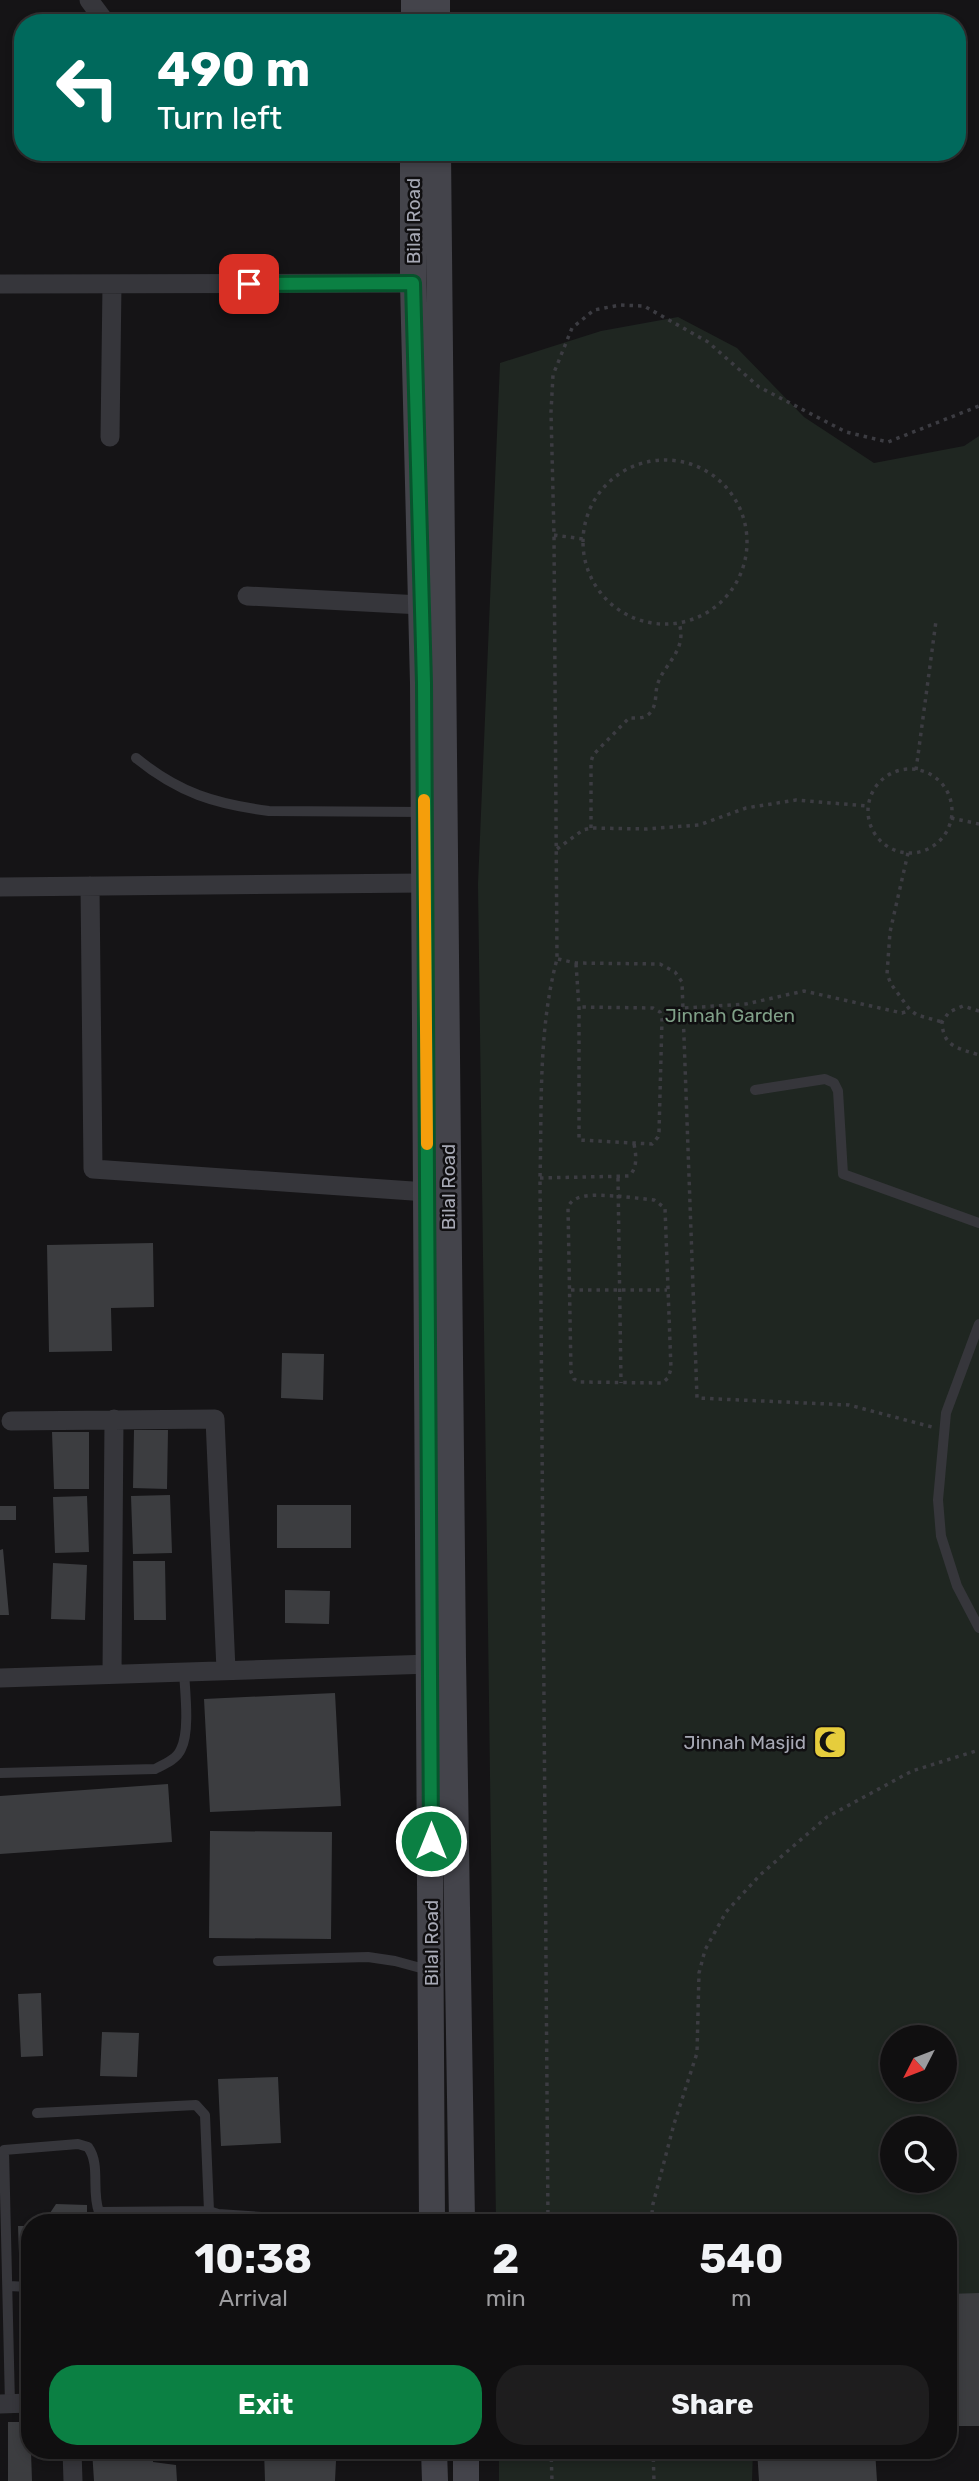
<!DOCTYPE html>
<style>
body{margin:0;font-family:Rubik,sans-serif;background:#1e1d1e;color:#f1f3f6;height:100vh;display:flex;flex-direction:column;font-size:26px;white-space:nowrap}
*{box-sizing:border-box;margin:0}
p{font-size:23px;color:#9c9c9f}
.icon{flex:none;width:38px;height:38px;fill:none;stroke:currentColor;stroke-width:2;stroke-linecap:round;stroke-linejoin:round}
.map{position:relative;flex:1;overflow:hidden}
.side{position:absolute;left:21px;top:2214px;width:936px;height:245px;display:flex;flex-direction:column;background:#100f10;border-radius:28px;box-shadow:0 4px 10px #0003,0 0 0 2px #302f30}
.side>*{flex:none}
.guide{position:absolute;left:14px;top:14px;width:952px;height:147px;border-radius:28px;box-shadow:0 4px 10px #0003,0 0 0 2px #302f30;background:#00695c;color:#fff;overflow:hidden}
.needle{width:46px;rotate:228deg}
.buttons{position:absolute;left:880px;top:2025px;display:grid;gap:14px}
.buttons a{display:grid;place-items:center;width:77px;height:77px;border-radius:50%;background:#100f10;box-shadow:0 4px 10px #0003,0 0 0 2px #302f30;font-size:35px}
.pin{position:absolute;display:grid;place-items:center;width:60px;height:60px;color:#fff;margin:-30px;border-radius:14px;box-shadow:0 4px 10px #0006}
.me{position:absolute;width:77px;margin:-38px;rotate:0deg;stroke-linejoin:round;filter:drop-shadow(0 0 5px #0008)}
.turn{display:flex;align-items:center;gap:24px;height:147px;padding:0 28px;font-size:32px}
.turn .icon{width:91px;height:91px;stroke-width:2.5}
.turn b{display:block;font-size:49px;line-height:60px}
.eta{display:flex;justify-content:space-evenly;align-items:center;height:119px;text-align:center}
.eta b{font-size:42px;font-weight:700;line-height:49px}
.primary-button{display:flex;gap:14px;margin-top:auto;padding:14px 28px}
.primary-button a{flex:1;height:80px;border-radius:28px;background:#0b8043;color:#fff;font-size:28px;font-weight:700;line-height:80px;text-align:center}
.primary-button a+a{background:#1e1d1e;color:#f1f3f6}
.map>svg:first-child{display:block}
.green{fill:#1f2621;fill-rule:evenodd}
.building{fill:#3c3d40}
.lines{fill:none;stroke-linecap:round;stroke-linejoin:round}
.path{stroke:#3c3c42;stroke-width:3.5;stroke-dasharray:3.5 5;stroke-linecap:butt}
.lane{stroke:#36363b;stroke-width:10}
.street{stroke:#36363b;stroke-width:19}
.secondary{stroke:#44444b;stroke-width:26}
.route-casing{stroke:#07532c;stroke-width:18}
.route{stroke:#0b8043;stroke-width:12}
.slow{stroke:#f59e0b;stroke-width:12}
.labels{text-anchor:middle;stroke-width:5;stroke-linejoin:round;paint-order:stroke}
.street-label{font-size:19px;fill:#a7a9b5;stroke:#100f11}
.park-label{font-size:19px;fill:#7f9f87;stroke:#100f11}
.poi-label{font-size:19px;fill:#a7a9b5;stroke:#100f11;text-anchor:end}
</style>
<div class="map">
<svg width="979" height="2481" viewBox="0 0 979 2481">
<rect width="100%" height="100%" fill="#151416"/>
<path class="green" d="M678,317L737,348L804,417L874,463L964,446L979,436V2298L949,2297L948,2222H496L478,884L500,363L601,331ZM892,2037H945V2090H892ZM892,2128H945V2180H892Z
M499,2450H753L752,2481H499Z"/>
<path class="building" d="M153,1243L154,1307L111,1308L112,1351L49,1352L47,1245Z
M282,1353L324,1354L323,1400L281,1398Z
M134,1430H168L167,1489L133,1488Z
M52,1432H89V1489H54Z
M170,1495L172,1553L133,1554L131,1496Z
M87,1496L89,1552L55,1553L53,1497Z
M277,1505H351V1548H277Z
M0,1506H16V1520H0Z
M3,1549L9,1615H0V1550Z
M133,1561H165L166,1620H134Z
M53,1563L87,1565L85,1620L51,1619Z
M285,1590L330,1591L329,1624L285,1623Z
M335,1693L341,1806L210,1812L204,1699Z
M168,1784L172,1842L0,1854V1796Z
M210,1831L332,1832L331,1939L209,1938Z
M41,1993L43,2056L21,2057L18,1994Z
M102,2032L139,2033L137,2077L100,2076Z
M278,2077L281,2143L221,2146L218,2079Z
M56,2204L87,2205V2222H44Z
M18,2226H30V2255L19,2254Z
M979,2293V2426H948V2294Z
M8,2422H30L32,2481H8Z
M92,2450H153V2462L176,2465L177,2481H94Z
M264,2450H318L317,2461H336L335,2481H265Z
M757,2450H875L877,2481H759Z"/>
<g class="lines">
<path class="path" d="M583 542a82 82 0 1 1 164 0a82 82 0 1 1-164 0Z
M554,535L583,539
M868 811a42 42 0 1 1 84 0a42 42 0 1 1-84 0Z
M916,770L936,621
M951,818L979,824
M591,828V762L593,755L629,718C636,718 645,719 650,713C657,705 655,695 657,686C663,664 688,651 679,623
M557,849L583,830L591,828L646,829L699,825L746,808L796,800L867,806
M908,853L890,932L887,974L891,984L910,1010L917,1015L942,1022
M558,959L576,963L660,964L675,972L682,982L697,1398L849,1405L932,1427
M576,964L579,1007V1140L652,1144L658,1137L659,1132L662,1019L660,1012L653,1008L579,1007
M685,1008L746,1004L804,991L902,1013L910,1010
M979,1011L963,1006L949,1012L942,1022C943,1047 958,1048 979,1055
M540,1178L629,1176C638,1168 636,1154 634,1144
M618,1178L621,1383
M618,1196L654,1200L665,1208L671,1369L668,1378L662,1383L579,1382L574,1379L571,1372L568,1207C575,1191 603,1196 618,1196Z
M571,1290H667
M548,2222L540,1178C542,1105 538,1030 557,959L554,535L551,412L553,375L572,328L594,310L620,305L644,306L708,342L759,387L846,432L888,442L979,406
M651,2222L653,2204L674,2124L697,2053L699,1973L705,1950L726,1912L760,1875L827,1817L912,1771L979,1750
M551,2450L552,2481
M653,2450L654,2481"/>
<path class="lane" d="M136,758C179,793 215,804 269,811L424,812
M755,1090L825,1079L834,1083L838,1091L843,1174L979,1223
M979,1324L946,1413L938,1500L941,1536L957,1586L979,1628
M0,1773L155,1769C165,1764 177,1759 181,1749C190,1732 185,1691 184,1672
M218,1961L368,1957L395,1961L428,1970
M37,2113L196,2105L205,2115L209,2211L218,2214L338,2222
M8,2286L30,2287
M10,2404L4,2150L78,2144L88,2147C101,2165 91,2191 99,2212L209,2211"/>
<path class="street" d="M89,0L106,23
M0,284L413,283
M110,437L112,284
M247,596L421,605
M90,886L93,1169L427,1192
M0,887L425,883
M11,1421L215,1419L226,1670
M112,1674L114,1419
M0,1678L431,1664
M0,2404L30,2403
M72,2450L73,2481"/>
<path class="secondary" d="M437,0V23
M414,23V0
M413,152V283L423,683L432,2222
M438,152L453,1659L462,2222
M434,2450L435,2481
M466,2450V2481"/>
</g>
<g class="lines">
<g class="route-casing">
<path id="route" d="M249,284L413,283L424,683L431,1841"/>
</g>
<use href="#route" class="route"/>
<path class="slow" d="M424,800L427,1144"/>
</g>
<defs>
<g id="mosque-square" transform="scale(1.75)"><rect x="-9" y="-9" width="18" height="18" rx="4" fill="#e6cd3c" stroke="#100f11"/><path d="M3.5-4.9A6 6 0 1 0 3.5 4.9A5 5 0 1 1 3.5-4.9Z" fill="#111"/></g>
</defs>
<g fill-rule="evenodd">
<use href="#mosque-square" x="830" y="1742"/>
</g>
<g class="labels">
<g class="street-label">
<text transform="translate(413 221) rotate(-90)" y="7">Bilal Road</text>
<text transform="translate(448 1187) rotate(-90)" y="7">Bilal Road</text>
<text transform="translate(431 1943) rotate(-90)" y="7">Bilal Road</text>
</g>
<g class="park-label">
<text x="730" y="1022">Jinnah Garden</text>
</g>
<g class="poi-label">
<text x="806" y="1749">Jinnah Masjid</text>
</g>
</g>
</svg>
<div class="buttons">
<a><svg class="needle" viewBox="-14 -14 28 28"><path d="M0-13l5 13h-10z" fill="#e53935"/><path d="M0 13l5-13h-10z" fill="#9c9c9f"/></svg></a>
<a><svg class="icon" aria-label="search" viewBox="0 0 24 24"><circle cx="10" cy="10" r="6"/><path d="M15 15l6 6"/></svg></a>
</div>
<div class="pin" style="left:249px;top:284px;background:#d93025"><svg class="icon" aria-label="arrive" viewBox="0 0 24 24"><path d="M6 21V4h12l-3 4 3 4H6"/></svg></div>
<svg class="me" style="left:431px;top:1841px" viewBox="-20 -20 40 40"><circle r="17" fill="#0b8043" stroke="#fff" stroke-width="3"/><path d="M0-11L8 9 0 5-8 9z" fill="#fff"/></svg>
<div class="guide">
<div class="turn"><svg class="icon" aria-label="left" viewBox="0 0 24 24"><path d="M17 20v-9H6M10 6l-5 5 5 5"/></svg><div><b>490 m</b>Turn left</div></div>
</div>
<section class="side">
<div class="eta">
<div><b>10:38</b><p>Arrival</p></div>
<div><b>2</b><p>min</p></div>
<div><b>540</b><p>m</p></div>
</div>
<div class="primary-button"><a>Exit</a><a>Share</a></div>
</section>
</div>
